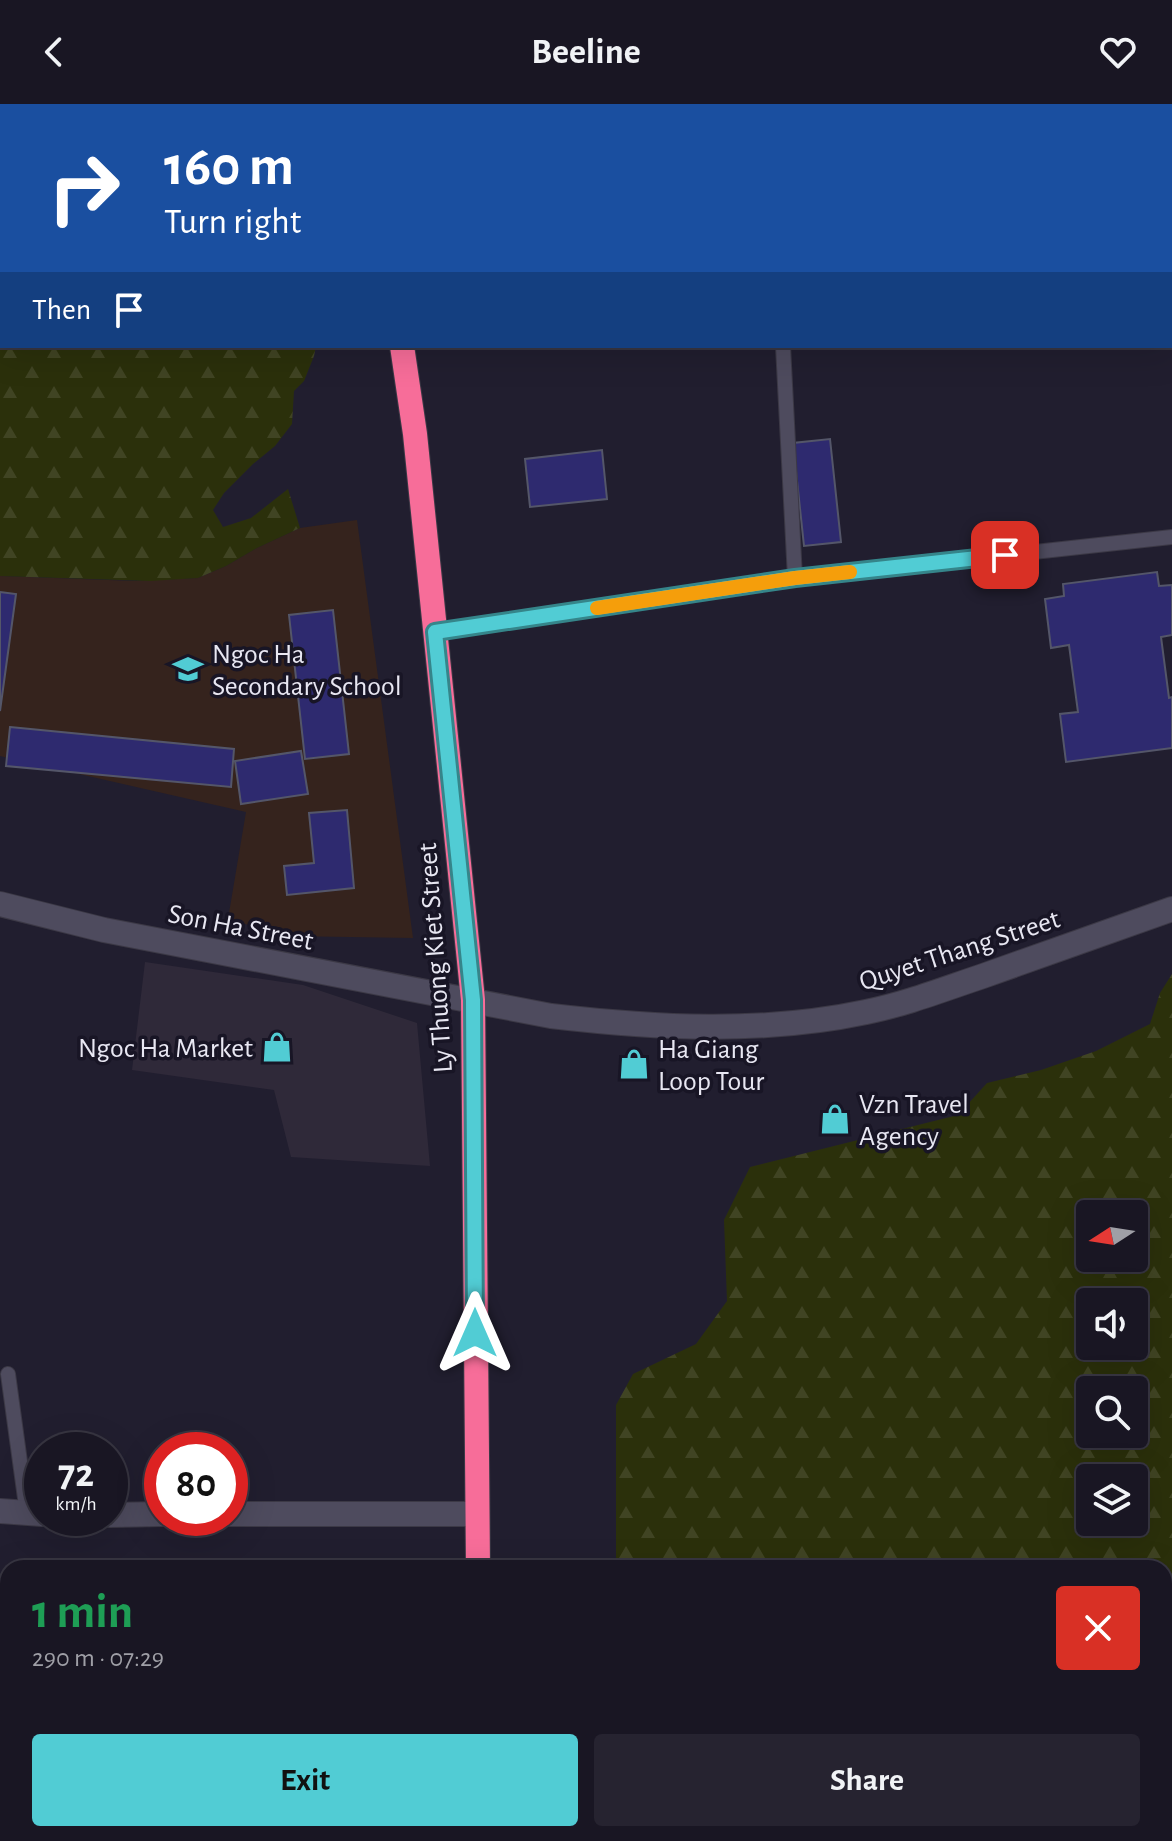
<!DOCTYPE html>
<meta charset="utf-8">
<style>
body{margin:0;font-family:"Alegreya Sans",sans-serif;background:#262330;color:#f1f3f6;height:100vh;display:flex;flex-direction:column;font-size:30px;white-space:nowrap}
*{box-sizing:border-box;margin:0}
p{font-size:26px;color:#9f9fa6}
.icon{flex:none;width:44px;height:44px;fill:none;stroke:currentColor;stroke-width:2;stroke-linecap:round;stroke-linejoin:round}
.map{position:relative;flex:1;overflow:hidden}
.drawer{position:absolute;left:0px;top:1456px;width:1172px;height:282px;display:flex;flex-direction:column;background:#191623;border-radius:24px 24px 0 0;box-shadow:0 8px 32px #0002,0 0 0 2px #373541}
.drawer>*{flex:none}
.guide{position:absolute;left:0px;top:0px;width:1172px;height:244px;box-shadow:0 8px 32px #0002,0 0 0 2px #373541;background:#1a4fa0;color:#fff;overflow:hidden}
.needle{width:52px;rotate:258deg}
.fabs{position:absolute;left:1076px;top:1096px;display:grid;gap:16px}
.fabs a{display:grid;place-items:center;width:72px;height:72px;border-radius:8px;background:#191623;box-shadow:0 8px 32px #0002,0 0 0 2px #373541;font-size:40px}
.speed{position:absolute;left:24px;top:1328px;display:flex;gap:16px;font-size:40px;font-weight:700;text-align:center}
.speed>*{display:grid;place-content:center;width:104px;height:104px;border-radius:50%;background:#191623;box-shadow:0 8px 32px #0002,0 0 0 2px #373541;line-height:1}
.speed small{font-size:20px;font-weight:400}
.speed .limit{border:12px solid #d22;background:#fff;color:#111}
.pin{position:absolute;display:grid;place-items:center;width:68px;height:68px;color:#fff;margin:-34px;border-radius:16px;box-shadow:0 4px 12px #0006}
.me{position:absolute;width:88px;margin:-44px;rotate:0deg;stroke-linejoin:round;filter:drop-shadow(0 0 6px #0008)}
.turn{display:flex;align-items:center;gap:28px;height:168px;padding:0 32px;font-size:36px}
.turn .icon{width:104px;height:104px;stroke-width:2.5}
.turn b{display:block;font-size:56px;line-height:68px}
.then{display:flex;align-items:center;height:76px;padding:0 32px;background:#0003;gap:16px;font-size:30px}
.round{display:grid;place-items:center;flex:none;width:84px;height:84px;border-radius:8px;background:#262330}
.summary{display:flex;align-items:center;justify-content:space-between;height:136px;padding:0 32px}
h1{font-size:48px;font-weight:700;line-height:60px;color:#1e9e55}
.button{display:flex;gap:16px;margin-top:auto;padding:16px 32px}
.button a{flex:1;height:92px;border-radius:8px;background:#51ccd4;color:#111;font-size:32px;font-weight:700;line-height:92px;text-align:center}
.button a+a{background:#262330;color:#f1f3f6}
header{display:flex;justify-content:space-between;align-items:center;height:104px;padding:0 32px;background:#191623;font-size:36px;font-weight:700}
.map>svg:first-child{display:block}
.commercial{fill:#2f2939}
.education{fill:#35231d}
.grass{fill:url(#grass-dots)}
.forest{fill:url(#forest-firs);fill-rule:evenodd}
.building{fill:#2e2a6f;stroke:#545669;stroke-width:2}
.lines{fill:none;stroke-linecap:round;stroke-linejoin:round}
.lane-casing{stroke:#3c3946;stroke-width:16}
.street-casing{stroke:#3c3946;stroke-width:26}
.secondary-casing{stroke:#3c3946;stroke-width:26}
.highway-casing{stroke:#3c3946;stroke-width:26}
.lane{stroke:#4e4b5e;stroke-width:14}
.street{stroke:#4e4b5e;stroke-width:24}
.secondary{stroke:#4e4b5e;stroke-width:24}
.highway{stroke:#f76d99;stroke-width:24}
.route-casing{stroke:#35858a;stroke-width:20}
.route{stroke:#51ccd4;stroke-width:14}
.slow{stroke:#f59e0b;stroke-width:14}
.labels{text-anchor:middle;stroke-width:7;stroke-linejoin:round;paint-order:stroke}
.poi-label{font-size:28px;fill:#e8e7f2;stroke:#181525;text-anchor:start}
.street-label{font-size:28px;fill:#e8e7f2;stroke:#181525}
</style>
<header><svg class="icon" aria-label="back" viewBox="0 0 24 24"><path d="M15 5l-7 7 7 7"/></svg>Beeline<svg class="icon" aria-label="heart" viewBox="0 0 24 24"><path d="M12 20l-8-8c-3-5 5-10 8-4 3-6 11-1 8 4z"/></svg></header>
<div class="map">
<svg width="1172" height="1737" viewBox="0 0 1172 1737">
<defs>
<pattern id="grass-dots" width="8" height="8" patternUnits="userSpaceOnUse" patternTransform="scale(2)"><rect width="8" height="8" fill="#2b300b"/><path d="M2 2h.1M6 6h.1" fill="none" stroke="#404423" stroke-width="1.8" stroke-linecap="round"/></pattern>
<pattern id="forest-firs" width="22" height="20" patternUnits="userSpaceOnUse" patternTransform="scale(2)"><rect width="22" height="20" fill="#2b300b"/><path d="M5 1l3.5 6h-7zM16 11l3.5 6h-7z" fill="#404423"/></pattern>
</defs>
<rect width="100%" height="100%" fill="#211e2f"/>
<path class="commercial" d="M145,858L303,881L417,919L430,1062L291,1053L274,986L132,966Z"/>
<path class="education" d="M357,416L413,834L286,832L228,815L246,708L0,652V472L135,477L198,474L226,462L257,444L300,424Z"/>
<path class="grass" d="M789,0H1172V203H1170V2H790Z"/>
<path class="forest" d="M0,0H233L235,2H2V242H316L314,252L304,277L294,287L292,320L275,342L253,360L224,389L213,406L223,423L251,414L288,385L300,424L257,444L226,462L198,474L150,477L0,472Z
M1172,870V1737H615L616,1730H1164V1464H616V1301L633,1270L696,1240L727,1197L724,1116L750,1063L958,1011L987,979L1041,966L1096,947L1150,920L1160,889ZM1090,1110H1134V1154H1090ZM1090,1198H1134V1242H1090ZM1090,1286H1134V1330H1090ZM1090,1374H1134V1418H1090Z"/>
<path class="building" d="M830,335L841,438L804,442L793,339Z
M602,346L607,395L530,403L525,355Z
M1157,468L1159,482L1172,481V531L1161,533L1169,594L1172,593V644L1066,658L1060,610L1078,608L1069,541L1051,544L1045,495L1064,492L1063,480Z
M0,488L16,490L0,607Z
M333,506L349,650L305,655L289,511Z
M10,623L234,645L231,683L6,662Z
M301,647L308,690L241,700L235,657Z
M347,706L354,784L287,791L284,762L314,759L309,709Z"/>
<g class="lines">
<g class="lane-casing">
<path id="lane" d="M768,0V2
M1170,212H1172
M783,242L795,474
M435,528L795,474L1172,433
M8,1270L27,1409"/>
</g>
<g class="street-casing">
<path id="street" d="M0,1407L42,1410
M230,1410H477
M110,1411L162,1410
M117,1730L154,1733L226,1730"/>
</g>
<g class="secondary-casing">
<path id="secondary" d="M0,800L104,826L551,912C654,924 763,930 866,908C906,900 944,885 983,872C1046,850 1109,827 1172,805"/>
</g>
<g class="highway-casing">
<path id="highway" d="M357,0L358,2
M402,242L415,330L473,896L478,1464
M484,1730L485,1737"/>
</g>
<use href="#lane" class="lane"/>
<use href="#street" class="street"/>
<use href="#secondary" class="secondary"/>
<use href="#highway" class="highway"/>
</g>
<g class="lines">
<g class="route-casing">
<path id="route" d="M475,1229L473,896L435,528L795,474L1005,451"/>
</g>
<use href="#route" class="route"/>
<path class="slow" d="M597,504L795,474L850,468"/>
</g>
<defs>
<g id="school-bare" transform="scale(2.4)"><path d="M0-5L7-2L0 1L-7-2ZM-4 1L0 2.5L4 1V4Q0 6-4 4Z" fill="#51ccd4" stroke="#181525" stroke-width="2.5" paint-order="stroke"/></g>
<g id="shop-bare" transform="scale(2.4)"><path d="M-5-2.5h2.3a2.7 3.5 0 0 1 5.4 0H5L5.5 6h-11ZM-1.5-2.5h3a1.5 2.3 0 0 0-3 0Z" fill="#51ccd4" stroke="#181525" stroke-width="2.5" paint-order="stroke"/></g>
</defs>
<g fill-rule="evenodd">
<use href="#school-bare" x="188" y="565"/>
<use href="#shop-bare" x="277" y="943"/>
<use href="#shop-bare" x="634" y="960"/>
<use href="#shop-bare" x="835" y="1015"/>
</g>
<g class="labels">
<g class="poi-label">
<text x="212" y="559">Ngoc Ha<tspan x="212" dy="32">Secondary School</tspan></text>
<text x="253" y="953" text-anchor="end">Ngoc Ha Market</text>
<text x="658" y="954">Ha Giang<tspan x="658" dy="32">Loop Tour</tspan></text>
<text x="859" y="1009">Vzn Travel<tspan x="859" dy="32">Agency</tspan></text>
</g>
<g class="street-label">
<text transform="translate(241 822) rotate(11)" y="10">Son Ha Street</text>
<text transform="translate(959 845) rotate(-18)" y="10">Quyet Thang Street</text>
<text transform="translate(434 854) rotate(-94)" y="10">Ly Thuong Kiet Street</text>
</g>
</g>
</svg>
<div class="fabs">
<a><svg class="needle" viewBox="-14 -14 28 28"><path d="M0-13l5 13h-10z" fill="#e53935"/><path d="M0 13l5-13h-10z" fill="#9f9fa6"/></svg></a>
<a><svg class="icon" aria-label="sound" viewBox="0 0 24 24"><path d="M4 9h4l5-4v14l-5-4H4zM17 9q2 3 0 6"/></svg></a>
<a><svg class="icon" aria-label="search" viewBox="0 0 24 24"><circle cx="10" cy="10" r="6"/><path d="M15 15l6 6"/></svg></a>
<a><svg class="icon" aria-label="layers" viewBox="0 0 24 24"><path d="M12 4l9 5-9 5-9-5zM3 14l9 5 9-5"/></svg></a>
</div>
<div class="speed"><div>72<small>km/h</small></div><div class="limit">80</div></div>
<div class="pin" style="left:1005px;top:451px;background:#d93025"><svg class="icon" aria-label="arrive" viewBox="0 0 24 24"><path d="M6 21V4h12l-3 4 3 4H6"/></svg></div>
<svg class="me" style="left:475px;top:1229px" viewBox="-20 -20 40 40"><path d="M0-17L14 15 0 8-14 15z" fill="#51ccd4" stroke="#fff" stroke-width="4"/></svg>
<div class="guide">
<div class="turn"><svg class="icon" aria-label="right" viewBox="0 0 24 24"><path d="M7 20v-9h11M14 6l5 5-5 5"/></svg><div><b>160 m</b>Turn right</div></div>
<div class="then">Then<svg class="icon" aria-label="arrive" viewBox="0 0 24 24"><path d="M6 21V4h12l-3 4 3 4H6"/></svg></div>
</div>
<section class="drawer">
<div class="summary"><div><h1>1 min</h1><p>290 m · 07:29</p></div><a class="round" style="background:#d93025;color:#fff"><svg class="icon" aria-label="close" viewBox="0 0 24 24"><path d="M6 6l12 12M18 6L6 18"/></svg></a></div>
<div class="button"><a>Exit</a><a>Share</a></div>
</section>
</div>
